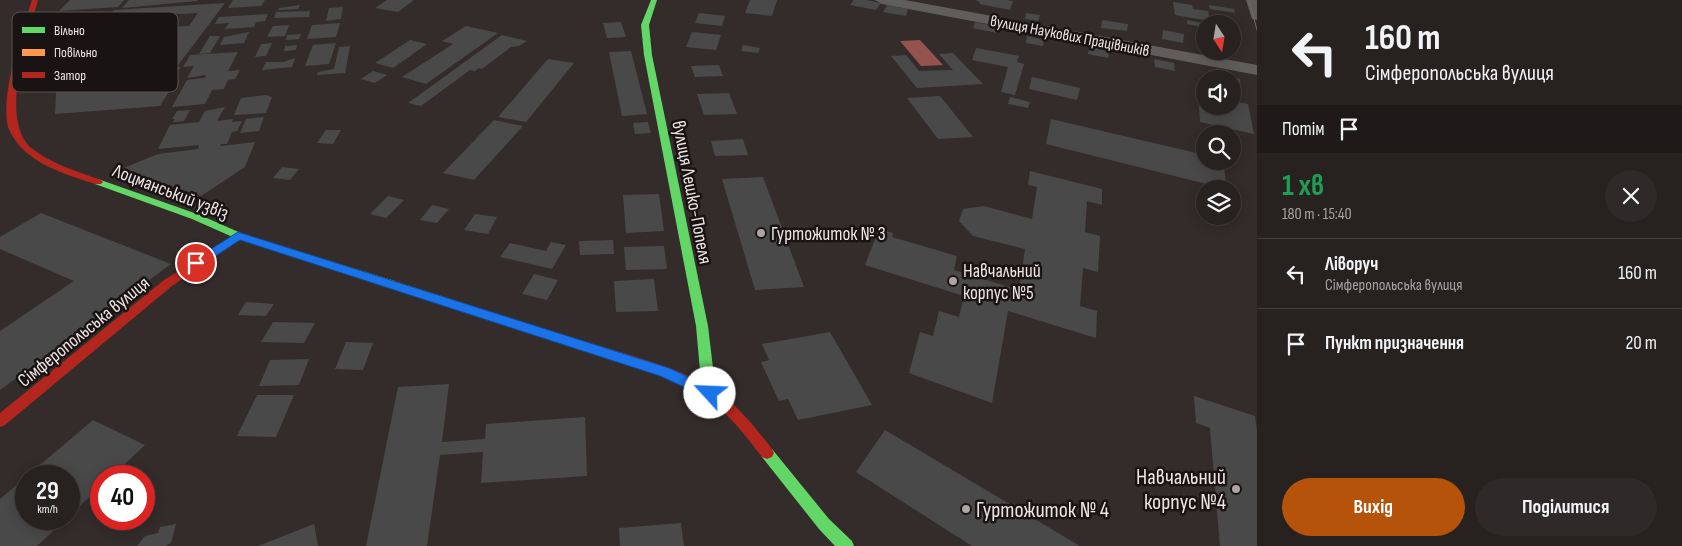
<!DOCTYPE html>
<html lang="uk">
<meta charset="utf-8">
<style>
body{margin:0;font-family:"Sofia Sans Condensed",sans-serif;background:#2f2929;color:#f1f3f6;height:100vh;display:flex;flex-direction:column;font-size:19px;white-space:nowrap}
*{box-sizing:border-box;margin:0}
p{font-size:16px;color:#a4a3a5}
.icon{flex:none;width:28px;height:28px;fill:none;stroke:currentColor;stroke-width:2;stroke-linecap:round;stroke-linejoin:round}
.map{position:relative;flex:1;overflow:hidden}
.drawer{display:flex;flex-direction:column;background:#272120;width:425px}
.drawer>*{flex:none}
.banner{background:#272120;color:#f1f3f6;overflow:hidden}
.needle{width:32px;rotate:168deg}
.controls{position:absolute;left:1196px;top:15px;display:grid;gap:10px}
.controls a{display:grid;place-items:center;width:45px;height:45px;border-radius:50%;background:#272120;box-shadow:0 2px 12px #0003,0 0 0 1px #433e3e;font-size:25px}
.speed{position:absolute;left:15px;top:465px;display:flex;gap:10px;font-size:25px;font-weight:700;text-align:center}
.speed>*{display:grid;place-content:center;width:65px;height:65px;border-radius:50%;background:#272120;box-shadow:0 2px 12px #0003,0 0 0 1px #433e3e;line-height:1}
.speed small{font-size:12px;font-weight:400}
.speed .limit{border:8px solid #d22;background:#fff;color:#111}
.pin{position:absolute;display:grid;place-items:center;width:42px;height:42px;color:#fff;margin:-21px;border:2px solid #fff;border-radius:50%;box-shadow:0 1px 5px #0007}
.me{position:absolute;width:55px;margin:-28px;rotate:295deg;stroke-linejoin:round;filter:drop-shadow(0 0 4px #0008)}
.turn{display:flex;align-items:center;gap:18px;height:105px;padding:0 25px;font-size:22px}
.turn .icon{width:65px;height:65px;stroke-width:2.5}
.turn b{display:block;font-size:35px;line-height:42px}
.then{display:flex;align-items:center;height:48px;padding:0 25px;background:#0003;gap:10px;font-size:19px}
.round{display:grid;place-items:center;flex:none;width:52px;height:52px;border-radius:26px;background:#2f2929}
.overview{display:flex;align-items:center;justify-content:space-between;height:85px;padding:0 25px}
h1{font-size:30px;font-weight:700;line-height:38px;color:#1e9e55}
.action{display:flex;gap:10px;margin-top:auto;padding:10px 25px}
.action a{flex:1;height:58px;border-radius:30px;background:#b45309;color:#fff;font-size:20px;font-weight:700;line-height:58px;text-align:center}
.action a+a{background:#2f2929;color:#f1f3f6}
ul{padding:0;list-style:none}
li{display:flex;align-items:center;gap:15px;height:70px;padding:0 25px;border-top:1px solid #433e3e}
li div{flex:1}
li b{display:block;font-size:19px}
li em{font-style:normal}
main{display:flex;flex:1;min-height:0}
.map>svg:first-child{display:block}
.water{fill:#955350}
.building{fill:#4a4949}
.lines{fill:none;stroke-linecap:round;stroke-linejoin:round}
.street{fill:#605d5c;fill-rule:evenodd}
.fast{fill:#63d668;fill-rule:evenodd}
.slow{fill:#ff974d;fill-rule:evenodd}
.jam{fill:#b3261e;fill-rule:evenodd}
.tram{stroke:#6f6969;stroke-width:1}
.route{fill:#1a73e8;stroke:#114b97}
.poi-dot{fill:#ada4a3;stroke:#1a1313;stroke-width:2}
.labels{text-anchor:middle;stroke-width:5;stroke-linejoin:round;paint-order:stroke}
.far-street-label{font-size:16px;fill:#eee4e4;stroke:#1a1313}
.street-label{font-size:19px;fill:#eee4e4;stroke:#1a1313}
.poi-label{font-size:19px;fill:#eee4e4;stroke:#1a1313;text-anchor:start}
.near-poi-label{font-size:22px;fill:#eee4e4;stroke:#1a1313;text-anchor:end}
.key{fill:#1a1313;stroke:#5a5252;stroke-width:1}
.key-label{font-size:14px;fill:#eee4e4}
</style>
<main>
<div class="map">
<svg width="1257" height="546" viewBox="0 0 1257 546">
<rect width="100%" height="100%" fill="#342c2a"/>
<path class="water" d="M920,40L943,65L921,66L900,41Z"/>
<path class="building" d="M70,0H124L118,7L59,11Z
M129,0H197V1L122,8Z
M233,0H265L261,6L228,8Z
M387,0H414L398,12L375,8Z
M750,0H777L772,16L745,13Z
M854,0H866L881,3L876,10L850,5Z
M975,0H1006L1013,1L1010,10L979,4L980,2Z
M1173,2L1192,5L1193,9L1208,11L1210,21L1175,15Z
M225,3L179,64L144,66L171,27L189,26L198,13L105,18L114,10Z
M300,5L298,9L278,10L279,8Z
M887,5L908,9L906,16L883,12Z
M1209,5L1234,9L1235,13L1210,9Z
M343,7L341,19L326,21L329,8Z
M310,11L309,17L274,18L276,12Z
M699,13L725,16L722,26L695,23Z
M1026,13L1040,15L1038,21L1025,19Z
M268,14L265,21L256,22L254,27L225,29L229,23L215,24L219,17Z
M1102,20L1128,24L1127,31L1101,28Z
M1187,20L1203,23V27L1187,24Z
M621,22L626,37L607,38L603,23Z
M975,22L999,27L997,33L973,28Z
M340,23L336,37L307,39L312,25Z
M289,25L285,36L267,37L273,26Z
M466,26L498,33L426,84L402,77L453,44L442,41Z
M1163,30L1184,34L1183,43L1162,39Z
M249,32L244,43L220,45L224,37Z
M692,32L721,35L716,50L686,47Z
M301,34L299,39L286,40L287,35Z
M502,35L527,41L519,46L511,47L482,69L479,68L475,71L470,70L421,106L408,103Z
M210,36H220L210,53L199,54Z
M1027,36L1044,40L1043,46L1026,43Z
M410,40L427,44L393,68L375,63Z
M272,43L266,56L255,57L261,44Z
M336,43L329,64L305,66L313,45Z
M297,45L296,50L284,51L285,46Z
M743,45L760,48L758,53L741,51Z
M350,46L345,73L317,75L318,72L334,69L339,47Z
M1090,46L1110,50L1108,58L1088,54Z
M976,48L1019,56L1017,62L1024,64L1015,95L1001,92L1008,67L972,60Z
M631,51L647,114L622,116L609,52Z
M238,52L228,71L240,70L235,79L228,80L224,89L212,90L205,104L172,107L187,80L219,76L205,78L206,75L187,78L194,66L183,67L190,55Z
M953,53L983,84L917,88L891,56L906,55L919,71L953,70L939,54Z
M295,58L292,67L262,70L266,62H283Z
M548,59L574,63L526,122L498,117Z
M1154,59L1174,63L1175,71L1155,67Z
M719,65L723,76L695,77L691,66Z
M181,67L166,85H173L160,106L55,114L57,72Z
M373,71L387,75L375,83L361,79Z
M1216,74L1240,79L1241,90L1232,88V79H1217Z
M1032,77L1080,88L1077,100L1029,89Z
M729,93L737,114L704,115L697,94Z
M1198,93L1205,95V106H1232V101L1248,104L1254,134L1200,122Z
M266,95L272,97L266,113L234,115L241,98Z
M940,96L973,137L938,139L907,98Z
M1010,97L1030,102L1028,108L1008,104Z
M225,107L217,121L233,119L232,122L242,121L237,131L232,132L227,144H221L220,146L255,142L245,167L201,196L121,169L158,154L198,149L199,145L158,149L170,125L199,122L205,111Z
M190,110L184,121L173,122L175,119H172L177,111Z
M264,117L259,131L240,133L246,119Z
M1051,119L1205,155V161H1223L1227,189L1046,144Z
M494,120L523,126L474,180L443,173Z
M648,122L651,133L635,134L633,123Z
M326,130H341L333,144L317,143Z
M743,139L748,155L715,156L711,141Z
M282,167L299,169L290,180L273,178Z
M1030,171L1102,189V205L1087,201L1085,232L1100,236L1098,272L1083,268L1080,306L1097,311L1096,338L1008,311L992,403L909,373L920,332L933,336L939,311L959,317L964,296L865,265L879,229L893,233L892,237L957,256L954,270L1019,290L1025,249L973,236L959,221L963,209L984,206L1032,219L1037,187L1028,185Z
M763,177L804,287L755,290L722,179Z
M659,194L664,231L626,233L623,195Z
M388,196L404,200L386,218L370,214Z
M432,205L449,209L437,223L420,220Z
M41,213L171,264L0,390V331L74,281L0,249V237Z
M475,214L497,217L488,234L464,230Z
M613,240L614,254L580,255L579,241Z
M551,242L566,245L552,269L500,257L510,243L546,251Z
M664,246L667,269L626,270L624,247Z
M534,274L558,280L547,300L522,294Z
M654,279L658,311L616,312L614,281Z
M246,302L274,304L266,316L238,315Z
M273,322L315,323L304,343L261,342Z
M830,332L872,405L798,420L788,399L779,401L761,362L769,360L762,344Z
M346,342L373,343L363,370L335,369Z
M309,359L299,385L259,386L270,360Z
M449,384L442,442L485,439L486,424L585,417L587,476L481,483L483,452L440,455L427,546H366L398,387Z
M257,395H294L276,437L237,436Z
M1194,396L1255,416L1257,431V546H1220L1210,428L1196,423Z
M93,420L145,445L112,476H101V486L69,516V476H27Z
M885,430L1080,546H972L856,472Z
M26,477V519H66L37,546H0V499Z
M681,523L684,546H620L619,528Z
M176,524L171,543L165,546H137L145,536L158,533L160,527Z
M314,524L318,546H258Z"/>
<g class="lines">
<path class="street" d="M875,0H905L1257,65V75L882,4Z
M1246,0H1257V20L1252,19Z"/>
<path class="fast" d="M651,0H657L649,25L652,55L708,326L716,393L714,397L709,398L704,397L702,393L696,326L644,55L641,25Z
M98,179L200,215L243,234L395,281L397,284L391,288L235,238L192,219L95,184L93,182L95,180Z
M767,447L772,449L829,519L852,541L854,546H835L819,529L762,457L760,453L762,449Z"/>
<path class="slow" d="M391,280L598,346L600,349L598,352L594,354L387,287L385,284L387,281Z"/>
<path class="jam" d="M32,0H38C28,37 0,115 29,146C50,164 77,171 101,180L103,182L101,184H95C74,177 53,171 35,159C23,151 13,140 8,127C0,95 22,32 32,0Z
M239,233L244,236L243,238L172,286L5,425L0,427V413L164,280Z
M594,344C637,358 685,368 722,395C742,410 757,430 772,449L774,453L772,457L767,459L762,457C749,440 736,423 719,408C683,377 634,367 590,352L588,349L590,346Z"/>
<path class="tram" d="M1249,0L1257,30"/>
</g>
<path class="route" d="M238,232L669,368L714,389L716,393L714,397L710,399L660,376L240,240L200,266H192L191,263L192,261Z"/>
<g class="poi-dot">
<circle cx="761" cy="233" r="5"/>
<circle cx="953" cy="281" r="5"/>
<circle cx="1236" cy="489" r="5"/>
<circle cx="966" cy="509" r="5"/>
</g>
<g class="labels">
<g class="far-street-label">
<text transform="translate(1070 35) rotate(11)" y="6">вулиця Наукових Працівників</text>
</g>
<g class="street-label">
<text transform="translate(171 191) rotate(21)" y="7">Лоцманський узвіз</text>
<text transform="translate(693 192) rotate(79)" y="7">вулиця Лешко-Попеля</text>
<text transform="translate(83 331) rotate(-39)" y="7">Сімферопольська вулиця</text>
</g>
<g class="poi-label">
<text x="771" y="240">Гуртожиток № 3</text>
<text x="963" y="277">Навчальний<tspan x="963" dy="22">корпус №5</tspan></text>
</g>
<g class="near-poi-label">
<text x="1226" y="484">Навчальний<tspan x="1226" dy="25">корпус №4</tspan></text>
<text x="976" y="517" text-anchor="start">Гуртожиток № 4</text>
</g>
</g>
<rect x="12" y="12" width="166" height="80" rx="8" class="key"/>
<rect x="22" y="27" width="23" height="6" fill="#63d668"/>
<rect x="22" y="49" width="23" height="7" fill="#ff974d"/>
<rect x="22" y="72" width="23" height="6" fill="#b3261e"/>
<g class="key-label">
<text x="54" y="35">Вільно</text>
<text x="54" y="57">Повільно</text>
<text x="54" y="80">Затор</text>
</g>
</svg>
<div class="controls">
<a><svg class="needle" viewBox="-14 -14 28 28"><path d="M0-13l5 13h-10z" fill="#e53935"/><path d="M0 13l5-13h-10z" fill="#a4a3a5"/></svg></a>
<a><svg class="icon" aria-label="sound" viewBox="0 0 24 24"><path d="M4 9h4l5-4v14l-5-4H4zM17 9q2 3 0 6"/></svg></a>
<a><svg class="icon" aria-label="search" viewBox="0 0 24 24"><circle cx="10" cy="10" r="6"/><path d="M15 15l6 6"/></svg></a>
<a><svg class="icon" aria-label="layers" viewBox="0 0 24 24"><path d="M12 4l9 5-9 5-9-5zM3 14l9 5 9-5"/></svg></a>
</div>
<div class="speed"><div>29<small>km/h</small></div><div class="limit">40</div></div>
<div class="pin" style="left:196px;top:263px;background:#d93025"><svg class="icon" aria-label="arrive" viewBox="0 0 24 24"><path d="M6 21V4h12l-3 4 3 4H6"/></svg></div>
<svg class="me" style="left:710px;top:393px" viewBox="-20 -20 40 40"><circle r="19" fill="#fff"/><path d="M0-13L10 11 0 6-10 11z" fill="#1a73e8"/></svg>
</div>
<section class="drawer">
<div class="banner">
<div class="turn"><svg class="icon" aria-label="left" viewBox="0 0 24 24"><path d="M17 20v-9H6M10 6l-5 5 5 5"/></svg><div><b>160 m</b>Сімферопольська вулиця</div></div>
<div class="then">Потім<svg class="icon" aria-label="arrive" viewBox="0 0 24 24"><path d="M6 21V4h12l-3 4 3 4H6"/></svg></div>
</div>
<div class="overview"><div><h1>1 хв</h1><p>180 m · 15:40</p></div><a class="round"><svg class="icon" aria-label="close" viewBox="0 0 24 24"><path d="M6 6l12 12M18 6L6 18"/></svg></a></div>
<ul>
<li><svg class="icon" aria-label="left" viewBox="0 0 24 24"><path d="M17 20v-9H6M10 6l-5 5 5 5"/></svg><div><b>Ліворуч</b><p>Сімферопольська вулиця</p></div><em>160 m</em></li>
<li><svg class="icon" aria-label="arrive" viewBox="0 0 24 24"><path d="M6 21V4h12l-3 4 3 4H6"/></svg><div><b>Пункт призначення</b></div><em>20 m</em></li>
</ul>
<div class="action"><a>Вихід</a><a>Поділитися</a></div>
</section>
</main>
